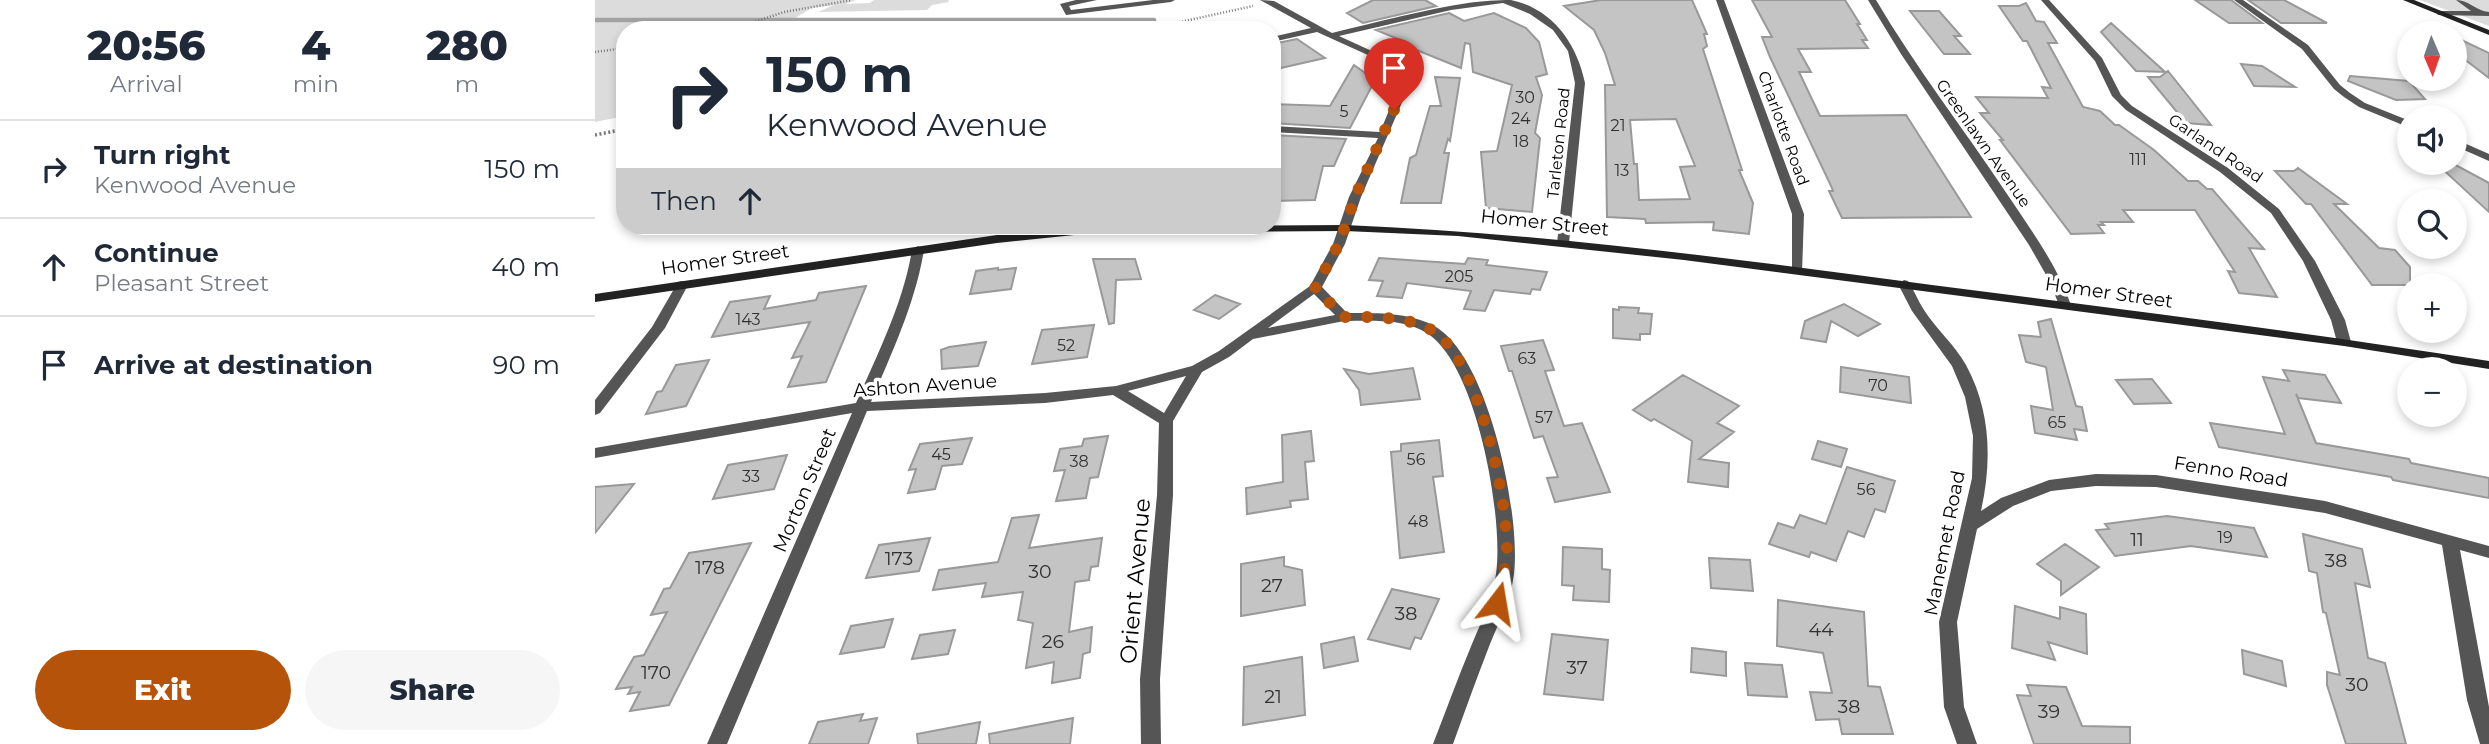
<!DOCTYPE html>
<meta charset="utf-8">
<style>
body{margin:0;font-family:Montserrat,sans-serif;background:#f6f6f7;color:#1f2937;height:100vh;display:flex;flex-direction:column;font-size:26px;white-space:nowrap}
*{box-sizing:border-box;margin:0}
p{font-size:23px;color:#747a83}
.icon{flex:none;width:38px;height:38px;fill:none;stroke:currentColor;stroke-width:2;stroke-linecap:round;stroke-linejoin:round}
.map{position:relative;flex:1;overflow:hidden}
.drawer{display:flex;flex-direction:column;background:#fff;width:595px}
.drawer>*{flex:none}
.banner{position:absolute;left:21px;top:21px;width:665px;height:214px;border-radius:28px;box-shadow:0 4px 10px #0003;background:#fff;color:#1f2937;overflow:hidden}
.needle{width:46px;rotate:178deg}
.fabs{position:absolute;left:1802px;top:21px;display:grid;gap:14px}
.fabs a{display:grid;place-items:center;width:70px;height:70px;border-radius:50%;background:#fff;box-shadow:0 4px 10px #0003;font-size:35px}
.pin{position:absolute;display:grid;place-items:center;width:60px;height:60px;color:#fff;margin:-72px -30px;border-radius:50% 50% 50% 0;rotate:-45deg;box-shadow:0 0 7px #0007}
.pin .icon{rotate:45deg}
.me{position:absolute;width:77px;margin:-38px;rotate:14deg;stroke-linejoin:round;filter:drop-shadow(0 0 5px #0008)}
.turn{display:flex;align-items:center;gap:24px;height:147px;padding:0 35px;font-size:32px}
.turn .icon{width:91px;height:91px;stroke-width:2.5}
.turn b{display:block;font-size:49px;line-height:60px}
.then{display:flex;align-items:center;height:66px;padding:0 35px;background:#0003;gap:14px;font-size:26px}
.eta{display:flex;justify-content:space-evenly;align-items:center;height:119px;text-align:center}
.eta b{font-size:42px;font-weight:800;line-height:49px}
.action{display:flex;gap:14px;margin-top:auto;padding:14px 35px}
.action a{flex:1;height:80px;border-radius:42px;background:#b45309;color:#fff;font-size:28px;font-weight:800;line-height:80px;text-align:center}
.action a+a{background:#f6f6f7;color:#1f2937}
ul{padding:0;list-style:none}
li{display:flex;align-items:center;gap:21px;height:98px;padding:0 35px;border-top:2px solid #e0e1e3}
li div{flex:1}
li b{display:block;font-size:26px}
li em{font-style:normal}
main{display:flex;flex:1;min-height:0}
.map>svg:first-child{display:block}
.green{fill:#dcdcdc}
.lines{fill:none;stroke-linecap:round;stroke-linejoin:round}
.stream{stroke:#a3a3a3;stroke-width:4.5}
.building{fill:#c4c4c4;stroke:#999;stroke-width:2;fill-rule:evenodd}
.path-far1{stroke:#777;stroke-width:2.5;stroke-dasharray:1 2;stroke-linecap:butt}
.path{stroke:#777;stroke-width:3.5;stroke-dasharray:2 2.5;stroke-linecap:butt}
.lane{fill:#555;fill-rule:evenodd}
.street{fill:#555;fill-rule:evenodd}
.secondary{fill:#222;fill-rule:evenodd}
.route{stroke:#b45309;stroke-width:12;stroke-dasharray:0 21.6}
.labels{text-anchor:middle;stroke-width:7;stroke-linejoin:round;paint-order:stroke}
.number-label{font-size:16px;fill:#313131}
.far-street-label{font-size:16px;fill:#000;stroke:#fff}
.street-label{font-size:19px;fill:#000;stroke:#fff}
.near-number-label{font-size:19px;fill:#313131}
.near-street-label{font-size:23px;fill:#000;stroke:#fff}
</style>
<main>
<section class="drawer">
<div class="eta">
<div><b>20:56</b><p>Arrival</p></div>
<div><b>4</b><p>min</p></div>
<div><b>280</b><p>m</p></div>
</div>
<ul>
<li><svg class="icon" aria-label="right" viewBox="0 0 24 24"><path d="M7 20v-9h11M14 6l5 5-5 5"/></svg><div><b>Turn right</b><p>Kenwood Avenue</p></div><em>150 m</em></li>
<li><svg class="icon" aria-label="ahead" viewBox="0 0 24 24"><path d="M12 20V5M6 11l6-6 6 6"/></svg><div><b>Continue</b><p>Pleasant Street</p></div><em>40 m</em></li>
<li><svg class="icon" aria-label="arrive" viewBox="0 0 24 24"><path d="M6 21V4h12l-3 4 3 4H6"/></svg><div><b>Arrive at destination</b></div><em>90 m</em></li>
</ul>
<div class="action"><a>Exit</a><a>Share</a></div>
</section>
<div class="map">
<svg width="1894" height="744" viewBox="0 0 1894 744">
<rect width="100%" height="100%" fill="#fff"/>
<path class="green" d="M0,0H261L250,4L275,3L279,0H353L354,2L337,5L332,10L223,12L239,5L217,8L200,18L505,22L503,25L478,30H30V116L0,122Z
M1825,0H1894V26Z"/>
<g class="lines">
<path class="stream" d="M0,20H559"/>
</g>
<path class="building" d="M778,0H830L841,6L768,23L752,13Z
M1006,0H1097L1112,34H1109L1112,46L1108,49L1147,170H1144L1158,203L1154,234L1118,230L1119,222L1051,223L1050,219L1012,217L1010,85H1020L1010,53L999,30L969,6ZM1081,119L1100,166L1085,167L1095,199L1044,200L1042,164H1039L1035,120Z
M1157,0H1250L1265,24H1262L1272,40H1267L1273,48L1203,49L1216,72H1204L1225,116L1311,115L1376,217L1247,218L1234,191H1238L1237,188L1175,57L1167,37H1177Z
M1600,0H1636L1667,23H1634Z
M1653,0H1689L1732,23H1686Z
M1431,3L1441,21L1449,22L1462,43H1453L1488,107L1505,111L1520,125H1524L1559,150L1593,181H1603L1612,189H1617L1669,249L1654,248L1682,297L1644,293L1633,271L1640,272L1600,210H1528L1538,222H1506L1509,225H1503L1509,233L1476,234L1405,140H1408L1385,113H1394L1381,97L1453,98L1447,87L1456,88L1432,41H1428L1404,6H1424Z
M1315,11H1344L1366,36H1359L1375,54H1349Z
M854,13L869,21L899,13L931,28L944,42L952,74L941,77L947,95L940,133L945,138L937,212L891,208L886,152L902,151L917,85L878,72L875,44L870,43L866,68L807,44L800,40L803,39L781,30Z
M1516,23L1570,72L1541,71L1506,32Z
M1860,37L1894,53V78L1860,52Z
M702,39L730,58L677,70V44Z
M1646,64L1667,66L1700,87L1659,86Z
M759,65L780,80L755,128L677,123V104L735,106Z
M1573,71L1616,125L1591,123L1553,77H1565Z
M1755,76L1814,81L1830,99L1801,100L1753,81Z
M840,77L865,78L855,141L853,139L849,153H854L846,203H806L815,158L821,155L835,106H846Z
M677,135L751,139L739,166H728L720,200L677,201Z
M1841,163H1857L1894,183V212Z
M1703,168L1752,204H1739L1784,248L1800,250L1815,267V285H1777L1716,204H1711L1680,171H1699Z
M784,258L870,264L873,258L893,260L891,265L952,272L945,290L937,289L935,294L899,290L890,311L869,309L876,291L812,283L807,298L782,296L788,281L774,280Z
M498,259H540L546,279L521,280L519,323L514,324Z
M403,268V270L421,268L416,289L375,294L381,271Z
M271,286L231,382L193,387L207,356L197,358L215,322L117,337L135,302L175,296L169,309L221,300L224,293Z
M620,295L645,304L624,319L599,310Z
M1249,304L1285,324L1263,336L1236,321L1231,342L1206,338L1210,321Z
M1024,307L1044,308L1043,313L1057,314L1055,334H1045V340L1018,338V309L1024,310Z
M1456,319L1481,406L1487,407L1492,431L1479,429L1482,440L1440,433L1436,406L1458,410L1451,367L1431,362L1424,335L1446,337L1443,322Z
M499,325L492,357L437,364L447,330Z
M948,340L959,370L950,371L969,426L987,423L1015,492L960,502L952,478L963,477L948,436L939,438L917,371H914L906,346Z
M391,342L383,366L347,369L346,350L354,347Z
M114,360L91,406L51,414L62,392L67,391L81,365Z
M1246,367L1314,377L1316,403L1245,392Z
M818,368L825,399L766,405L764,390L749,369L774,374Z
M1688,370L1730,375L1746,403L1703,398L1701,394L1721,443L1814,459L1816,463L1894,478V498L1798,480L1796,477L1624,447L1615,423L1690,434L1668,377L1694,381Z
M1088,375L1144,406L1122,423L1139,432L1104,459L1134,463L1133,487L1093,482L1097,441L1059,419L1056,421L1038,410Z
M1557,379L1576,403L1539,404L1521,380Z
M716,431L719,461L710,462L713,499L695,501L696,507L652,514L651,488L688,482L687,435Z
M513,436L503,477L495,478L491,498L461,501L470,470L459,471L465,449L487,446L489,439Z
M377,438L367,464L347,466L340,489L313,493L321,469L314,470L325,444Z
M844,440L848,476L838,477L849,552L805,558L796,452L806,451V444Z
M1223,441L1252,449L1246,467L1217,459Z
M192,455L179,489L118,499L133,465Z
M1252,467L1300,481L1290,512L1280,509L1269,537L1253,531L1241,561L1216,552L1214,557L1174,544L1183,523L1199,528L1205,515L1231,524Z
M39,484L0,533V487Z
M444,515L434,548L507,538L503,566L496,567L494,580L480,582L474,632L497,627L495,652L488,654L485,678L457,683L459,662L431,668L438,623L423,620L428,592L387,597L391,583L338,590L344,570L403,562L417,518Z
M1572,516L1659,528L1672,557L1596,546L1520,556L1501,530L1514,529L1510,524Z
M1708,534L1767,549L1775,587L1760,583L1773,658L1790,663L1811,744H1751L1732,685V672L1745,675L1731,613L1728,612L1722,573L1714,571Z
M335,538L324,571L271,578L284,545Z
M156,543L74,705L35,711L45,692L33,694L37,687L21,689L39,657L49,655L72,612L56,615L69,589L75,588L94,553Z
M1470,544L1504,567L1466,595V581L1442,564Z
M968,547L1007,549V569L1015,570L1014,602L978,600L979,586L967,585Z
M689,557V566L707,570L710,605L646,616V564Z
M1114,558L1155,560L1158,591L1116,588Z
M797,589L844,599L826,639L820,637L815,649L773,639Z
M1183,600L1269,612L1273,686L1285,687L1298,734H1247L1244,719L1221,720L1215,692L1237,693L1228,653L1182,646Z
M1420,606L1465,619V607L1491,614L1492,654L1453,642L1460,660L1417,648Z
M298,619L289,647L245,654L256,626Z
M360,630L353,654L317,659L325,635Z
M957,634L1013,640L1008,700L949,694Z
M759,637L763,661L729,668L726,644Z
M1097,648L1131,652V676L1096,672Z
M1647,650L1687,661L1691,686L1649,674Z
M707,657L710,715L648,725L649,667Z
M1150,663L1187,665L1192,697L1153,695Z
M1432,685L1471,687L1487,726L1535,727V744H1439L1422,695L1436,696Z
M268,714L265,721L282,718L273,744H214L223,722Z
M478,718L475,744H395L394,734Z
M385,722L381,744H323L322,734Z"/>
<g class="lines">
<path class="path-far1" d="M135,30L189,12L257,0
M549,30L658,6
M0,52L30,48"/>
<path class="path" d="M0,135L30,129"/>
<path class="lane" d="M481,0H502L474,6L476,10L558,0H580L576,2L471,15L465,4Z
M1861,0C1874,0 1881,11 1894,12V16L1843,15L1842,13L1846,11H1876Z"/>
<path class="street" d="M665,0L679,1L737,33C782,22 828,10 873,3C887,1 903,0 916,0C958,9 982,44 990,83L974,243L968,247L962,243L980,83L973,51L958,30L935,14L908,3L856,10L744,36L792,58L813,75L815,84L766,197L750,244L727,287L752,313C781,313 815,312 841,327C894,359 926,515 919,574C916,598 904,622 895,644C882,677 870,711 858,744H838C851,711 863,677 877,644C886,622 898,598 901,574C909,518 882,366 833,334C810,318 775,321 749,321L658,339L634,357L607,372L578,421V495L565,679L566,744H546L545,679L562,495L564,423L518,395L450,403L272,411L132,744H112L257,413L0,458V448L261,403C283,353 308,304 317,250L323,246L329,250C320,304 297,352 276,402L450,393L521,386L597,366L624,351L715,286L738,244L754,197L783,138L677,132V126L785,132L805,84V76L775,56L722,32L677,42V37L716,28ZM719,294L740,315L673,328ZM591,376L569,413L533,391Z
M1121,0H1129L1209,214L1207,273L1203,274L1197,270V214Z
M1273,0H1281C1321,68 1369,129 1412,194C1436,230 1462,265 1476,305L1475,308L1470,309L1464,305L1454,280L1434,245L1306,54Z
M1446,0H1454L1507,58L1526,95L1537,106L1633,168L1684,209L1720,261L1750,320L1756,342L1754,345L1749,346L1742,342L1736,320L1708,261L1676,213L1625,172L1531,110L1517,96L1500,61Z
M1639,0H1648L1713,45L1745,85L1755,93L1770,103L1815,121V128L1764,107L1749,97L1739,89L1707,49Z
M1860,139L1894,154V161L1860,146Z
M1309,280L1313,281C1319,290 1323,301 1329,310C1341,329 1360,345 1371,365C1396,411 1397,461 1386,511L1406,498L1454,480L1501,474L1561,475L1730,501L1894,546V558L1865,550L1894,707V744H1885L1872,700L1847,545L1730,513L1561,487L1501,486L1456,491L1418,506L1382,529L1362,622L1369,707L1382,744H1362L1349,707L1344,622L1377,478L1378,436L1370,397L1357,366L1317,311L1303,284Z
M87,281L93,285L70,328L5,413L0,415V400L57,327L83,282Z"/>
<path class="secondary" d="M1808,0H1819L1894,30V35Z
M750,225C947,233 1142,259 1337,285C1523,309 1709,332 1894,361V369L1749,346L1089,260L863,236L750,231L499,233L402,243L0,302V294L402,235L499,227Z"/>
</g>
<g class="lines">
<path class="route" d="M799,110L760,197L744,244L720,288L749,317C776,317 814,316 838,331C884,359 912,498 912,550C911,568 906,585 902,603"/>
</g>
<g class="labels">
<g class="number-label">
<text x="930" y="103">30</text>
<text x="749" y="117">5</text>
<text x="926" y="124">24</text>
<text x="1023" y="131">21</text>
<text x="926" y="147">18</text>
<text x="1543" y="165">111</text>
<text x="1027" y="176">13</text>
<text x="864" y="282">205</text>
<text x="153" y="325">143</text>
<text x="471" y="351">52</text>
<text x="932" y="364">63</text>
<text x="1283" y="391">70</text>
<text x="949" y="423">57</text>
<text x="1462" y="428">65</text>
<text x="346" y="460">45</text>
<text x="821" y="465">56</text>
<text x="484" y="467">38</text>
<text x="156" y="482">33</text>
<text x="1271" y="495">56</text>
<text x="823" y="527">48</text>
<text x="1630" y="543">19</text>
</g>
<g class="far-street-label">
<text transform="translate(1189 128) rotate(70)" y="6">Charlotte Road</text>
<text transform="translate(963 143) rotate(-84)" y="6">Tarleton Road</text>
<text transform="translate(1389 143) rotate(55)" y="6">Greenlawn Avenue</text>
<text transform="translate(1621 148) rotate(34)" y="6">Garland Road</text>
</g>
<g class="street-label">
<text transform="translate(950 222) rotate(6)" y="7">Homer Street</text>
<text transform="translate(130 259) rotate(-8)" y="7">Homer Street</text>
<text transform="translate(1514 292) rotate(8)" y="7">Homer Street</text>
<text transform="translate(330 385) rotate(-4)" y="7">Ashton Avenue</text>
<text transform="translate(1636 471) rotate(9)" y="7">Fenno Road</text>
<text transform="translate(209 490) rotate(-67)" y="7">Morton Street</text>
<text transform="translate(1349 543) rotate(-79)" y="7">Manemet Road</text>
</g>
<g class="near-number-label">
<text x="1542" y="546">11</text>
<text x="304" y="565">173</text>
<text x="1741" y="567">38</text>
<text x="115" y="574">178</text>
<text x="445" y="578">30</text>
<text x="677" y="592">27</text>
<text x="811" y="620">38</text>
<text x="1226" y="636">44</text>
<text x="458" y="648">26</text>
<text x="982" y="674">37</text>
<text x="61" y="679">170</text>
<text x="1762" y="691">30</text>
<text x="678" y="703">21</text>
<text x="1254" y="713">38</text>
<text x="1454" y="718">39</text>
</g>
<g class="near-street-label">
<text transform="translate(540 581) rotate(-85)" y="8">Orient Avenue</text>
</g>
</g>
</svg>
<div class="fabs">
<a><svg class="needle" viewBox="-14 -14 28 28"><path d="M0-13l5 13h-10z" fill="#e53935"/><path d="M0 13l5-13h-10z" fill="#747a83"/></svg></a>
<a><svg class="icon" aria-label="sound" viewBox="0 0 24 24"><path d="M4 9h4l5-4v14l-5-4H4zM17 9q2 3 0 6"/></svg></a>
<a><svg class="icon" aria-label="search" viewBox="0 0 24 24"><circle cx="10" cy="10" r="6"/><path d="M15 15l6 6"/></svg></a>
<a>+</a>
<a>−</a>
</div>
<div class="pin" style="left:799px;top:110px;background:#d93025"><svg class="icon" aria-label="arrive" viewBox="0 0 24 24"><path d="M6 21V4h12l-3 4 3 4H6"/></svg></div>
<svg class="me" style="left:902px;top:603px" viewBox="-20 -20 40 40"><path d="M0-17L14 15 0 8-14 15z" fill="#b45309" stroke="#fff" stroke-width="4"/></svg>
<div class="banner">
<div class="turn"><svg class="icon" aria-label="right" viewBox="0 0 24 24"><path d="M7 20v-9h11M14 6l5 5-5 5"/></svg><div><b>150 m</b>Kenwood Avenue</div></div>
<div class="then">Then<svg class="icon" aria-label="ahead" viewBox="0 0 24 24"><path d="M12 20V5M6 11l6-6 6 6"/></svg></div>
</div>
</div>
</main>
